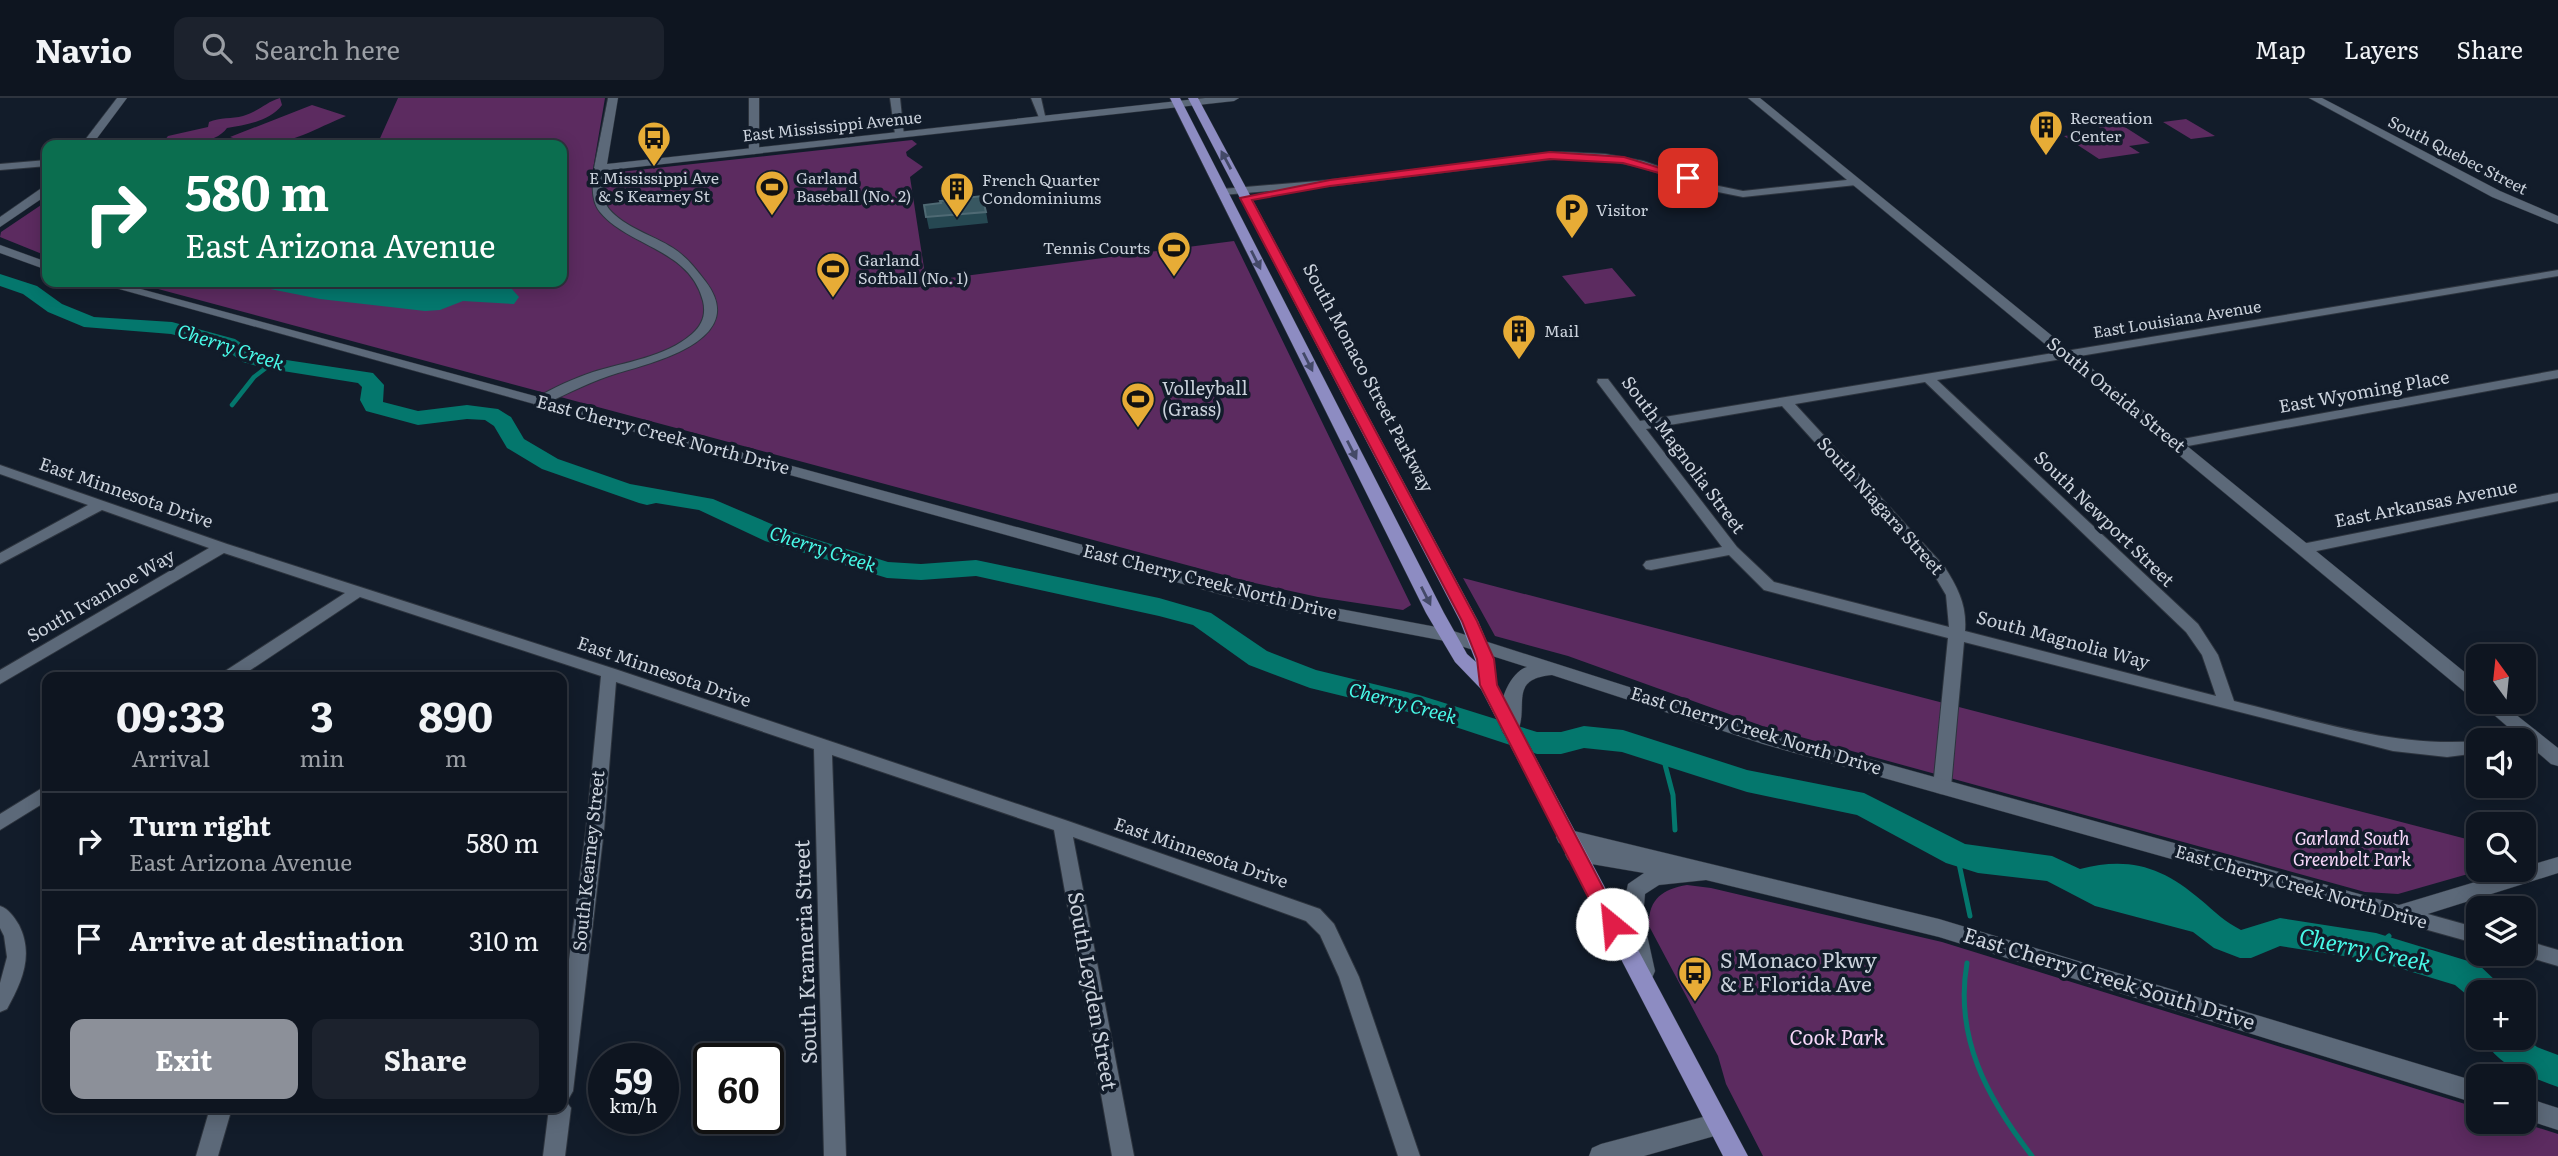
<!DOCTYPE html>
<meta charset="utf-8">
<style>
body{margin:0;font-family:Literata,serif;background:#1c222d;color:#f1f3f6;height:100vh;display:flex;flex-direction:column;font-size:26px;white-space:nowrap}
*{box-sizing:border-box;margin:0}
p{font-size:23px;color:#9b9fa5}
.icon{flex:none;width:38px;height:38px;fill:none;stroke:currentColor;stroke-width:2;stroke-linecap:round;stroke-linejoin:round}
.map{position:relative;flex:1;overflow:hidden}
.sheet{position:absolute;left:42px;top:574px;width:525px;height:441px;display:flex;flex-direction:column;background:#0e1520;border-radius:14px;box-shadow:0 4px 18px #0003,0 0 0 2px #2e343e}
.sheet>*{flex:none}
.guide{position:absolute;left:42px;top:42px;width:525px;height:147px;border-radius:14px;box-shadow:0 4px 18px #0003,0 0 0 2px #2e343e;background:#0b6e4f;color:#fff;overflow:hidden}
.needle{width:46px;rotate:345deg}
.buttons{position:absolute;left:2466px;top:546px;display:grid;gap:14px}
.buttons a{display:grid;place-items:center;width:70px;height:70px;border-radius:14px;background:#0e1520;box-shadow:0 4px 18px #0003,0 0 0 2px #2e343e;font-size:35px}
.speed{position:absolute;left:588px;top:945px;display:flex;gap:14px;font-size:35px;font-weight:700;text-align:center}
.speed>*{display:grid;place-content:center;width:91px;height:91px;border-radius:50%;background:#0e1520;box-shadow:0 4px 18px #0003,0 0 0 2px #2e343e;line-height:1}
.speed small{font-size:18px;font-weight:400}
.speed .limit{border:4px solid #111;border-radius:10px;background:#fff;color:#111}
.pin{position:absolute;display:grid;place-items:center;width:60px;height:60px;color:#fff;margin:-30px;border-radius:14px;box-shadow:0 4px 10px #0006}
.me{position:absolute;width:77px;margin:-38px;rotate:332deg;stroke-linejoin:round;filter:drop-shadow(0 0 5px #0008)}
.turn{display:flex;align-items:center;gap:24px;height:147px;padding:0 28px;font-size:32px}
.turn .icon{width:91px;height:91px;stroke-width:2.5}
.turn b{display:block;font-size:49px;line-height:60px}
.eta{display:flex;justify-content:space-evenly;align-items:center;height:119px;text-align:center}
.eta b{font-size:42px;font-weight:700;line-height:49px}
.button{display:flex;gap:14px;margin-top:auto;padding:14px 28px}
.button a{flex:1;height:80px;border-radius:14px;background:#8c9099;color:#fff;font-size:28px;font-weight:700;line-height:80px;text-align:center}
.button a+a{background:#1c222d;color:#f1f3f6}
ul{padding:0;list-style:none}
li{display:flex;align-items:center;gap:21px;height:98px;padding:0 28px;border-top:2px solid #2e343e}
li div{flex:1}
li b{display:block;font-size:26px}
li em{font-style:normal}
header{display:flex;align-items:center;gap:42px;box-sizing:border-box;height:98px;padding:0 35px;background:#0e1520;border-bottom:2px solid #2e343e}
header strong{font-size:33px}
nav{display:flex;gap:38px;margin-inline-start:auto;font-size:24px}
.search{width:490px;height:63px;background:#1c222d;display:flex;align-items:center;gap:18px;box-sizing:border-box;padding:0 24px;border-radius:14px;color:#9b9fa5;font-size:26px}
.map>svg:first-child{display:block}
.green{fill:#5c2b60}
.water{fill:#04776d}
.lines{fill:none;stroke-linecap:round;stroke-linejoin:round}
.stream-far1{stroke:#04776d;stroke-width:4.5}
.stream{stroke:#04776d;stroke-width:5}
.river{fill:#04776d;fill-rule:evenodd}
.minor-casing{stroke:#2d343e;stroke-width:2}
.tertiary-casing{stroke:#2d343e;stroke-width:1}
.secondary-casing{stroke:#2d343e;stroke-width:1}
.primary-casing{stroke:#2d343e;stroke-width:1}
.minor{fill:#5c6979;fill-rule:evenodd}
.tertiary{fill:#5c6979;fill-rule:evenodd}
.secondary{fill:#5c6979;fill-rule:evenodd}
.primary{fill:#8d8cc2;fill-rule:evenodd}
.wall{fill:#264852}
.building{fill:#385761;stroke:#4f6a74;stroke-width:2}
.oneway{fill:#434967}
.route{fill:#e11d48;stroke:#92132f;stroke-width:2}
.labels{text-anchor:middle;stroke-width:7;stroke-linejoin:round;paint-order:stroke}
.far-poi-label{font-size:16px;fill:#cbd2dc;stroke:#121c2a;text-anchor:start}
.far-street-label{font-size:16px;fill:#cbd2dc;stroke:#121c2a}
.street-label{font-size:18px;fill:#cbd2dc;stroke:#121c2a}
.poi-label{font-size:18px;fill:#cbd2dc;stroke:#121c2a;text-anchor:start}
.park-label{font-size:18px;font-style:italic;fill:#f8d8fa;stroke:#121c2a}
.water-label{font-size:19px;font-style:italic;fill:#48f8e7;stroke:#121c2a}
.near-street-label{font-size:21px;fill:#cbd2dc;stroke:#121c2a}
.near-poi-label{font-size:21px;fill:#cbd2dc;stroke:#121c2a;text-anchor:start}
.near-park-label{font-size:21px;font-style:italic;fill:#f8d8fa;stroke:#121c2a}
.near-water-label{font-size:23px;font-style:italic;fill:#48f8e7;stroke:#121c2a}
</style>
<header>
<strong>Navio</strong>
<div class="search"><svg class="icon" aria-label="search" viewBox="0 0 24 24"><circle cx="10" cy="10" r="6"/><path d="M15 15l6 6"/></svg>Search here</div>
<nav><a>Map</a><a>Layers</a><a>Share</a></nav>
</header>
<div class="map">
<svg width="2558" height="1058" viewBox="0 0 2558 1058">
<rect width="100%" height="100%" fill="#121c2a"/>
<path class="green" d="M280,0L282,7C270,23 246,27 227,30C215,47 181,47 161,47L168,38L208,29L209,24C220,19 232,21 243,18C258,14 266,4 280,0Z
M398,0H605L592,77L912,42L917,46L906,54L907,58L923,69L910,79L926,183L1234,143L1411,507L1403,512L1318,499L1250,484L132,184H562V47H377Z
M312,7L346,18C303,36 277,56 230,39Z
M2186,21L2215,38L2191,41L2163,24Z
M2117,24L2150,45L2129,48L2140,55L2099,61L2064,38L2104,33L2096,27Z
M47,103V158L0,139L1,134Z
M1612,170L1636,198L1585,206L1562,178Z
M1463,480L2478,744V772H2482L2398,796L2365,794L1768,630L1568,558L1495,538Z
M1687,787L1711,790L1942,844L2478,1010V1024H2520L2558,1036V1058H1763L1726,986L1718,958L1649,828C1648,802 1662,791 1687,787Z"/>
<path class="water" d="M235,184H514L511,190L519,199L514,206L463,203L440,212L425,213L320,201Z"/>
<g class="lines">
<path class="stream-far1" d="M232,307L254,279L271,266"/>
<path class="stream" d="M1662,655L1673,697L1675,732
M1957,756L1970,818
M2376,849L2389,838
M1967,865C1954,939 1987,1000 2032,1058"/>
<path class="river" d="M0,176L37,188L62,206L94,219L172,224L235,241L257,256L273,260L373,275L384,287L383,304L418,313L467,307L498,311L511,319L524,341L558,361L630,386L713,401L783,431L888,464L921,466L976,462L1159,500L1211,515L1267,553L1316,572L1419,597L1537,634H1561L1584,628L1623,632L1747,672L1864,695L1965,746L2052,758L2080,771C2129,758 2163,769 2201,802C2214,813 2225,824 2241,832L2280,820L2376,835L2478,866L2497,884L2502,894H2478V906L2455,887L2376,863L2280,848L2251,860H2240L2214,850L2193,834L2095,808L2047,783L1978,775L1946,765L1857,717L1747,694L1622,654L1584,650L1561,656H1537L1416,616L1310,590L1249,567L1193,527L1159,518L976,478L921,482L887,480L765,443L699,412L656,405L647,407L639,405L542,371L507,350L494,328L485,322L467,321L418,327L366,313L360,302L362,289L358,285L264,270L243,264L221,249L171,236L84,229L48,214L23,196L0,188Z
M2524,938L2537,949L2558,957V989C2530,978 2497,969 2484,940Z"/>
<g class="minor-casing">
<path id="minor" d="M749,0H759V53L754,56L749,53Z
M890,0H900L904,38L895,36Z
M1031,0H1041L1046,22H1040Z
M1562,54L1605,56L1643,63L1714,87L1743,93L1856,81L1861,84L1856,87L1743,99L1708,92L1641,69L1605,62L1562,60L1330,88L1222,97L1217,94L1222,91L1330,82Z
M47,62V68L0,72V66Z
M596,68L605,70C604,83 600,100 609,111C625,130 653,137 673,150C687,159 696,171 706,184C749,241 656,264 618,275C591,283 569,295 545,306C539,309 540,308 534,307V301C553,290 572,281 593,274C625,264 666,259 692,236C703,226 706,216 703,203C690,151 629,149 600,114C590,102 592,81 596,68Z
M2558,172V178L1937,282L2198,526L2218,557L2234,603C2314,622 2395,650 2478,643V655L2447,659L2393,653L1964,544L1951,689L1948,694L1942,696L1936,694L1933,689L1948,540L1764,492L1729,457L1651,472L1646,471L1643,467L1646,463L1722,449L1597,284L1598,281H1608L1640,323ZM1925,284L2186,534L2202,557L2216,598L1965,533C1967,507 1958,490 1944,468L1795,306ZM1782,308L1933,475L1946,497L1949,529L1774,484L1737,449L1646,331Z
M2558,272V280L2177,350L2170,346L2177,342Z
M0,367L227,446L615,571L1068,723L1320,811L1334,826L1359,879L1420,1058H1398L1339,879L1320,837L1306,823L1073,739L1134,1058H1112L1054,732L832,657L846,1058H824L814,651L616,584L604,732L573,993L569,1000L565,1002L571,1010L565,1058H543L549,1010H562V915L586,732L601,578L360,499L240,579H220L222,575L345,495L224,455L0,586V572L209,450L102,412L0,466V455L88,407L0,376Z
M2558,395V403L2302,456L2295,451L2302,446Z
M2529,631L2535,632L2538,637L2535,642L2524,645V642H2498L2501,637Z
M47,687V703L0,732V716Z
M0,808C9,811 14,819 19,827C34,857 22,884 7,911L0,914V885L7,859L4,838L0,830Z
M2399,808L2478,830V846L2392,822L2389,816L2392,810Z
M2524,842L2558,852V868L2517,856H2524Z
M210,1010H232L218,1058H196Z"/>
</g>
<g class="tertiary-casing">
<path id="tertiary" d="M608,0H618L607,66L1205,0H1239L1234,3L600,73L594,70Z
M1748,0H1760L2478,585V602L2472,600Z
M0,147L47,164V172L0,155Z
M94,184H115L1219,484L1303,504L1447,531L1764,632L2399,807L2515,772H2524V769L2558,759V775L2399,825L1763,646L1552,577C1507,581 1530,609 1517,635H1503C1494,617 1506,576 1527,569L1445,543L1303,516L1219,496Z
M2479,604H2500L2558,650V668L2551,666Z
M1566,731L1939,821L2478,984V1006L1939,839L1706,782L1659,787L1645,796L1643,819L1655,873L1652,880L1644,883L1636,880L1633,873L1621,819L1628,786L1644,775L1568,762L1565,756L1572,749L1559,745L1556,739L1559,733Z
M2524,999L2558,1010V1032L2524,1021Z
M1718,1015L1726,1018L1730,1026L1726,1034L1718,1037L1644,1058H1589L1592,1050L1601,1046Z"/>
</g>
<g class="secondary-casing">
<path id="secondary" d="M117,0H127L92,47H81Z
M2309,0H2322L2500,93L2558,118V126L2492,99Z
M43,89H47V97L0,129V119Z"/>
</g>
<g class="primary-casing">
<path id="primary" d="M1170,0H1180L1444,515L1467,556L1476,564L1460,523L1188,0H1198L1478,523L1494,561L1497,587L1748,1058H1723L1481,591L1455,564L1426,515Z"/>
</g>
<use href="#minor" class="minor"/>
<use href="#tertiary" class="tertiary"/>
<use href="#secondary" class="secondary"/>
<use href="#primary" class="primary"/>
</g>
<path class="wall" d="M924,107L986,114L988,125L929,131Z"/>
<path class="building" d="M982,98L986,114L926,119L924,107L941,105L940,103Z"/>
<defs><path id="oneway-solid" d="M-6-.8H1V-3.2L6.5 0L1 3.2V.8H-6Z" transform="scale(1.75)"/></defs>
<g class="oneway">
<use href="#oneway-solid" transform="translate(1226 62) rotate(-118)"/>
<use href="#oneway-solid" transform="translate(1256 162) rotate(63)"/>
<use href="#oneway-solid" transform="translate(1308 264) rotate(63)"/>
<use href="#oneway-solid" transform="translate(1352 352) rotate(63)"/>
<use href="#oneway-solid" transform="translate(1426 498) rotate(63)"/>
</g>
<path class="route" d="M1550,54L1624,59L1693,80L1688,83L1623,65L1550,61L1330,88L1252,102L1477,523L1494,561L1497,587L1622,826L1619,832H1605L1480,587L1477,561L1462,523L1240,100L1330,82Z"/>
<defs>
<g id="building-pin" transform="scale(1.75)"><path d="M0 17L-7.5 6A9.5 9.5 0 1 1 7.5 6Z" fill="#e7ac36" stroke="#121c2a"/><path d="M-4-6H4V6H1V3H-1V6H-4ZM-2.5-4.3h1.7v1.8h-1.7ZM.8-4.3h1.7v1.8H.8ZM-2.5-1h1.7V.8h-1.7ZM.8-1h1.7V.8H.8Z" fill="#111"/></g>
<g id="bus-pin" transform="scale(1.75)"><path d="M0 17L-7.5 6A9.5 9.5 0 1 1 7.5 6Z" fill="#e7ac36" stroke="#121c2a"/><path d="M-5-6H5V4H4V6H2V4H-2V6H-4V4H-5ZM-3.5-4V0h7V-4ZM-3.5 1.2v1.5H-2V1.2ZM2 1.2v1.5H3.5V1.2Z" fill="#111"/></g>
<g id="stadium-pin" transform="scale(1.75)"><path d="M0 17L-7.5 6A9.5 9.5 0 1 1 7.5 6Z" fill="#e7ac36" stroke="#121c2a"/><path d="M0-5a6.5 5 0 1 0 0 10a6.5 5 0 1 0 0-10ZM-3.5-1.8h7v3.6h-7Z" fill="#111"/></g>
<g id="parking-pin" transform="scale(1.75)"><path d="M0 17L-7.5 6A9.5 9.5 0 1 1 7.5 6Z" fill="#e7ac36" stroke="#121c2a"/><path d="M-3.5-5.5H1a3.5 3.5 0 0 1 0 7H-1V5.5H-3.5ZM-1-3.4V-.6H.8a1.4 1.4 0 0 0 0-2.8Z" fill="#111"/></g>
</defs>
<g fill-rule="evenodd">
<use href="#building-pin" x="2046" y="29"/>
<use href="#bus-pin" x="654" y="40"/>
<use href="#stadium-pin" x="772" y="89"/>
<use href="#building-pin" x="957" y="91"/>
<use href="#parking-pin" x="1572" y="112"/>
<use href="#stadium-pin" x="1174" y="150"/>
<use href="#stadium-pin" x="833" y="171"/>
<use href="#building-pin" x="1519" y="233"/>
<use href="#stadium-pin" x="1138" y="301"/>
<use href="#bus-pin" x="1695" y="875"/>
</g>
<g class="labels">
<g class="far-poi-label">
<text x="2070" y="26">Recreation<tspan x="2070" dy="18">Center</tspan></text>
<text x="654" y="86" text-anchor="middle">E Mississippi Ave<tspan x="654" dy="18">&amp; S Kearney St</tspan></text>
<text x="796" y="86">Garland<tspan x="796" dy="18">Baseball (No. 2)</tspan></text>
<text x="982" y="88">French Quarter<tspan x="982" dy="18">Condominiums</tspan></text>
<text x="1596" y="118">Visitor</text>
<text x="1150" y="156" text-anchor="end">Tennis Courts</text>
<text x="858" y="168">Garland<tspan x="858" dy="18">Softball (No. 1)</tspan></text>
<text x="1544" y="239">Mail</text>
</g>
<g class="far-street-label">
<text transform="translate(832 28) rotate(-6)" y="6">East Mississippi Avenue</text>
<text transform="translate(2458 57) rotate(27)" y="6">South Quebec Street</text>
<text transform="translate(2177 221) rotate(-9)" y="6">East Louisiana Avenue</text>
</g>
<g class="street-label">
<text transform="translate(1368 280) rotate(62)" y="6">South Monaco Street Parkway</text>
<text transform="translate(2364 294) rotate(-10)" y="6">East Wyoming Place</text>
<text transform="translate(2116 297) rotate(39)" y="6">South Oneida Street</text>
<text transform="translate(663 337) rotate(15)" y="6">East Cherry Creek North Drive</text>
<text transform="translate(1683 357) rotate(53)" y="6">South Magnolia Street</text>
<text transform="translate(126 395) rotate(19)" y="6">East Minnesota Drive</text>
<text transform="translate(2426 406) rotate(-11)" y="6">East Arkansas Avenue</text>
<text transform="translate(1880 408) rotate(48)" y="6">South Niagara Street</text>
<text transform="translate(2104 421) rotate(44)" y="6">South Newport Street</text>
<text transform="translate(1210 484) rotate(14)" y="6">East Cherry Creek North Drive</text>
<text transform="translate(101 498) rotate(-30)" y="6">South Ivanhoe Way</text>
<text transform="translate(2063 542) rotate(15)" y="6">South Magnolia Way</text>
<text transform="translate(664 574) rotate(19)" y="6">East Minnesota Drive</text>
<text transform="translate(1756 633) rotate(17)" y="6">East Cherry Creek North Drive</text>
<text transform="translate(1201 755) rotate(19)" y="6">East Minnesota Drive</text>
<text transform="translate(589 763) rotate(-84)" y="6">South Kearney Street</text>
<text transform="translate(2301 789) rotate(16)" y="6">East Cherry Creek North Drive</text>
</g>
<g class="poi-label">
<text x="1162" y="297">Volleyball<tspan x="1162" dy="21">(Grass)</tspan></text>
</g>
<g class="park-label">
<text x="2352" y="747">Garland South<tspan x="2352" dy="21">Greenbelt Park</tspan></text>
</g>
<g class="water-label">
<text transform="translate(231 249) rotate(18)" y="7">Cherry Creek</text>
<text transform="translate(823 451) rotate(18)" y="7">Cherry Creek</text>
<text transform="translate(1403 605) rotate(15)" y="7">Cherry Creek</text>
</g>
<g class="near-street-label">
<text transform="translate(806 854) rotate(-92)" y="7">South Krameria Street</text>
<text transform="translate(2109 881) rotate(17)" y="7">East Cherry Creek South Drive</text>
<text transform="translate(1092 893) rotate(80)" y="7">South Leyden Street</text>
</g>
<g class="near-poi-label">
<text x="1720" y="870">S Monaco Pkwy<tspan x="1720" dy="24">&amp; E Florida Ave</tspan></text>
</g>
<g class="near-park-label">
<text x="1837" y="947">Cook Park</text>
</g>
<g class="near-water-label">
<text transform="translate(2365 852) rotate(12)" y="8">Cherry Creek</text>
</g>
</g>
</svg>
<div class="buttons">
<a><svg class="needle" viewBox="-14 -14 28 28"><path d="M0-13l5 13h-10z" fill="#e53935"/><path d="M0 13l5-13h-10z" fill="#9b9fa5"/></svg></a>
<a><svg class="icon" aria-label="sound" viewBox="0 0 24 24"><path d="M4 9h4l5-4v14l-5-4H4zM17 9q2 3 0 6"/></svg></a>
<a><svg class="icon" aria-label="search" viewBox="0 0 24 24"><circle cx="10" cy="10" r="6"/><path d="M15 15l6 6"/></svg></a>
<a><svg class="icon" aria-label="layers" viewBox="0 0 24 24"><path d="M12 4l9 5-9 5-9-5zM3 14l9 5 9-5"/></svg></a>
<a>+</a>
<a>−</a>
</div>
<div class="speed"><div>59<small>km/h</small></div><div class="limit">60</div></div>
<div class="pin" style="left:1688px;top:80px;background:#d93025"><svg class="icon" aria-label="arrive" viewBox="0 0 24 24"><path d="M6 21V4h12l-3 4 3 4H6"/></svg></div>
<svg class="me" style="left:1612px;top:826px" viewBox="-20 -20 40 40"><circle r="19" fill="#fff"/><path d="M0-13L10 11 0 6-10 11z" fill="#e11d48"/></svg>
<div class="guide">
<div class="turn"><svg class="icon" aria-label="right" viewBox="0 0 24 24"><path d="M7 20v-9h11M14 6l5 5-5 5"/></svg><div><b>580 m</b>East Arizona Avenue</div></div>
</div>
<section class="sheet">
<div class="eta">
<div><b>09:33</b><p>Arrival</p></div>
<div><b>3</b><p>min</p></div>
<div><b>890</b><p>m</p></div>
</div>
<ul>
<li><svg class="icon" aria-label="right" viewBox="0 0 24 24"><path d="M7 20v-9h11M14 6l5 5-5 5"/></svg><div><b>Turn right</b><p>East Arizona Avenue</p></div><em>580 m</em></li>
<li><svg class="icon" aria-label="arrive" viewBox="0 0 24 24"><path d="M6 21V4h12l-3 4 3 4H6"/></svg><div><b>Arrive at destination</b></div><em>310 m</em></li>
</ul>
<div class="button"><a>Exit</a><a>Share</a></div>
</section>
</div>
